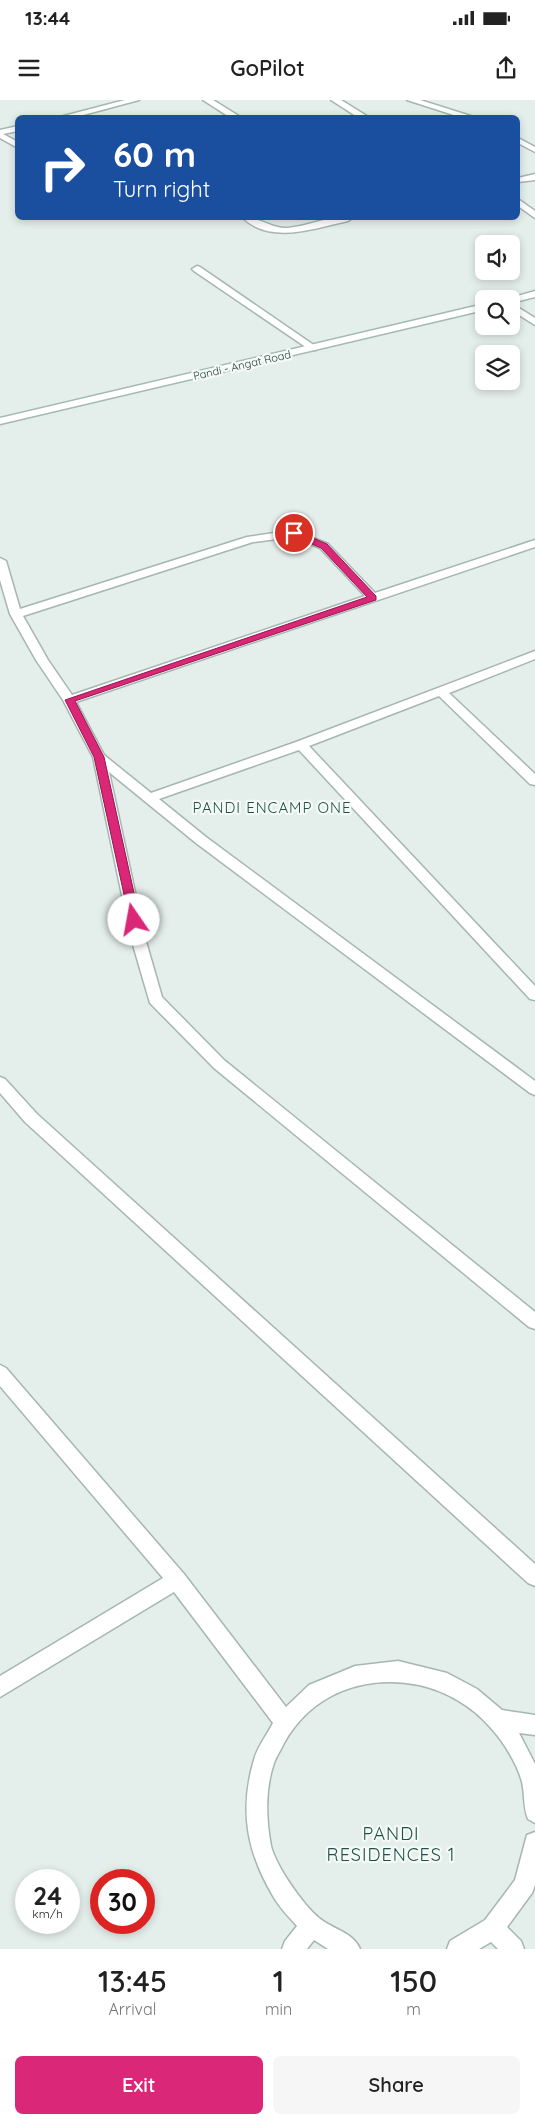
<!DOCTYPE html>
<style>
body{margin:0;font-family:Quicksand,sans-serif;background:#f6f6f6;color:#222;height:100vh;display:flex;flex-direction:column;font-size:19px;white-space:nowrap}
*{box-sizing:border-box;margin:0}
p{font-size:16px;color:#767676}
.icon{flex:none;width:28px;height:28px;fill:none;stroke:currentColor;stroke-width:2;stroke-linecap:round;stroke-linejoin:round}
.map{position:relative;height:1849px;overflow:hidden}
.panel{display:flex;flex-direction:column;background:#fff;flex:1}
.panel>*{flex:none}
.guide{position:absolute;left:15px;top:15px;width:505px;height:105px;border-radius:8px;box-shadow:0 2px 8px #0003;background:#1a4fa0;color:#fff;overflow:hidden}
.buttons{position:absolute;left:475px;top:135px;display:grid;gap:10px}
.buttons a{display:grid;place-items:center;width:45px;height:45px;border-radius:8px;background:#fff;box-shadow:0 2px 8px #0003;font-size:25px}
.speed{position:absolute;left:15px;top:1769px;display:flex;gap:10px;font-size:25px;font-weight:700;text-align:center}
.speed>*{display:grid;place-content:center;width:65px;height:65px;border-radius:50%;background:#fff;box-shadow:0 2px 8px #0003;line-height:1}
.speed small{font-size:12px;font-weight:400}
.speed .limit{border:8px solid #d22;background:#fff;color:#111}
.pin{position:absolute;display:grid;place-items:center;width:42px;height:42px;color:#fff;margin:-21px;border:2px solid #fff;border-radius:50%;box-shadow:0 1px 5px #0007}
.me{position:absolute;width:55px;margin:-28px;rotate:348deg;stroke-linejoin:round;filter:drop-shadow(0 0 4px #0008)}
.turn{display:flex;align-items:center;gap:18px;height:105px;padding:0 15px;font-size:22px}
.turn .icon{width:65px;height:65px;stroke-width:2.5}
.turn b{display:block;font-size:35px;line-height:42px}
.eta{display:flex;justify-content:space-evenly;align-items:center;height:85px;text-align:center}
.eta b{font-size:30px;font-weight:600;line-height:35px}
.action{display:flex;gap:10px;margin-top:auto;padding:10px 15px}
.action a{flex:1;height:58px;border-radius:8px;background:#db2777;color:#fff;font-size:20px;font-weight:600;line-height:58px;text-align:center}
.action a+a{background:#f6f6f6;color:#222}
.status{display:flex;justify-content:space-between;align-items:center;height:35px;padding:0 25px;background:#fff;direction:ltr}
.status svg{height:14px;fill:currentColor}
header{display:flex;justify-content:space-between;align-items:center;height:65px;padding:0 15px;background:#fff;font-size:22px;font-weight:600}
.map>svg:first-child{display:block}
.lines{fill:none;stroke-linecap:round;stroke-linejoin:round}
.street-casing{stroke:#a6b6b1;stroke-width:3}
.secondary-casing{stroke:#a2bab2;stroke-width:3}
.street{fill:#fff;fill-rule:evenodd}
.secondary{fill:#fff;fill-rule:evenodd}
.route{fill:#db2777;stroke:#8e194d}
.labels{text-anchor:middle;stroke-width:4.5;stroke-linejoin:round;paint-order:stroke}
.far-street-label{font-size:11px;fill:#234039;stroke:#f5faf7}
.neighbourhood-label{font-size:15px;letter-spacing:1px;fill:#1e5248;stroke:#f5faf7}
.near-neighbourhood-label{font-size:18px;letter-spacing:1px;fill:#1e5248;stroke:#f5faf7}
</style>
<div class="status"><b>13:44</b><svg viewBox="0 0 49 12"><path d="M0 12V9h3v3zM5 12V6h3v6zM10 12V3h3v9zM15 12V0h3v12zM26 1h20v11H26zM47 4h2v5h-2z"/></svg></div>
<header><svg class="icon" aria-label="menu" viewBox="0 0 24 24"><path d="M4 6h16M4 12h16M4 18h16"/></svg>GoPilot<svg class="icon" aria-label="share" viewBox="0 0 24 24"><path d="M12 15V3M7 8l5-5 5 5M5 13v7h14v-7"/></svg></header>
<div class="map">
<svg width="535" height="1849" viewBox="0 0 535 1849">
<rect width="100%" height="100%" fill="#e4eeea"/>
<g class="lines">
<g class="street-casing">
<path id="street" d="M125,0H139L72,18H56Z
M203,0H213L242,18H231Z
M331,0H341L370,18H359Z
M407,0H420L477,18H463Z
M18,26V31L3,34L18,42V48L0,38V30Z
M518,38L535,47V52L518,43Z
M535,74V80L518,82V78Z
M518,99L535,111V118L518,106Z
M243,118C258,116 271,129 287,128C309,126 330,115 352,118L348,121C315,128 271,145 243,118Z
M197,166L200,167L318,248L316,250H310L194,171L192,169Z
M511,203L535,218V225L511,210Z
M294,430L328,444L375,493L535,440V447L76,602L104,655L151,693L296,642L535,551V559L449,593L535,674V685L530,684L439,596L309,646L535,886V900L530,899L299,650L159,699L206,737L535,981V995L530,993L196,743L109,672L145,838L162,897L224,960L535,1212V1229L529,1227L214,968L150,903L131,838L93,657L63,600L36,560L10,514L0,480V458L6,461L20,509L247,437ZM293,437L320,448L365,496L72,595L48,560L23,516L253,442Z
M0,977L5,979L37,1014L535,1464V1486L528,1483L25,1022L0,993Z
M0,1265L6,1268L184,1474L286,1607L309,1585L348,1569L355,1566L398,1561L447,1573L477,1589L502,1610L535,1615V1635L519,1633L535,1664V1723L528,1719C523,1707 525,1695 522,1682C517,1663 503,1641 490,1627C472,1606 446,1591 419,1585C365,1574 312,1593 284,1643C281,1650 276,1657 274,1663C265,1689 266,1719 271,1746C276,1766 303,1805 319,1818C332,1829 353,1832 360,1849H328L314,1840L307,1849H282L285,1841L297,1826C289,1817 279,1807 273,1796C247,1752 239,1710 254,1660C257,1647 267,1635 273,1623L174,1492L0,1597V1576L163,1478L0,1286Z
M535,1732V1785L532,1793L507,1827L521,1841L524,1849H498L491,1842L479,1849H447L450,1841L485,1820L515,1780L527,1735Z"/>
</g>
<g class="secondary-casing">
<path id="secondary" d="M535,191V197L511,203V199H507Z
M484,204V210L0,324V318Z"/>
</g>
<use href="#street" class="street"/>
<use href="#secondary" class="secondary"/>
</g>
<path class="route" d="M291,431H297L327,444L376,496V500L75,601L104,657L140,820L138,822H130L94,657L65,600L367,497L321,448L291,435Z"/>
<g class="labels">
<g class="far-street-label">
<text transform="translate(242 265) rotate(-13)" y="4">Pandi - Angat Road</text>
</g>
<g class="neighbourhood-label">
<text x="272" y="713">PANDI ENCAMP ONE</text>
</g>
<g class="near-neighbourhood-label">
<text x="391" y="1740">PANDI<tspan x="391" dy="21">RESIDENCES 1</tspan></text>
</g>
</g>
</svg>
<div class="buttons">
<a><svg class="icon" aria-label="sound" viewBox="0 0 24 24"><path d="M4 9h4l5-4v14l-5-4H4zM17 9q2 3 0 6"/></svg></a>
<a><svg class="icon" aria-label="search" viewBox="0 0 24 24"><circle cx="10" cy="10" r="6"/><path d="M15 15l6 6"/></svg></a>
<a><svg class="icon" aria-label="layers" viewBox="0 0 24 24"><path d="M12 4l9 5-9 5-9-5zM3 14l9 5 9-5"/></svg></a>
</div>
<div class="speed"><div>24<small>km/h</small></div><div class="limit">30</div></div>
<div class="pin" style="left:294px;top:433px;background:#d93025"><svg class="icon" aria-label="arrive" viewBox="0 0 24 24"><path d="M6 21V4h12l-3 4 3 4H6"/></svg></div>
<svg class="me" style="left:134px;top:820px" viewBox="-20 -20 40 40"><circle r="19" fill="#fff"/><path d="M0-13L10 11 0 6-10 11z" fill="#db2777"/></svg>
<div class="guide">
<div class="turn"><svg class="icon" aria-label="right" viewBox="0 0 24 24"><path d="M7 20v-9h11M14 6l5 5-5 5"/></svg><div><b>60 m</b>Turn right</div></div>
</div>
</div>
<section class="panel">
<div class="eta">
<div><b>13:45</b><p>Arrival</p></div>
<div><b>1</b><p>min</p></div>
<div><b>150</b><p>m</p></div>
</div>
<div class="action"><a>Exit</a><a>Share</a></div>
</section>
